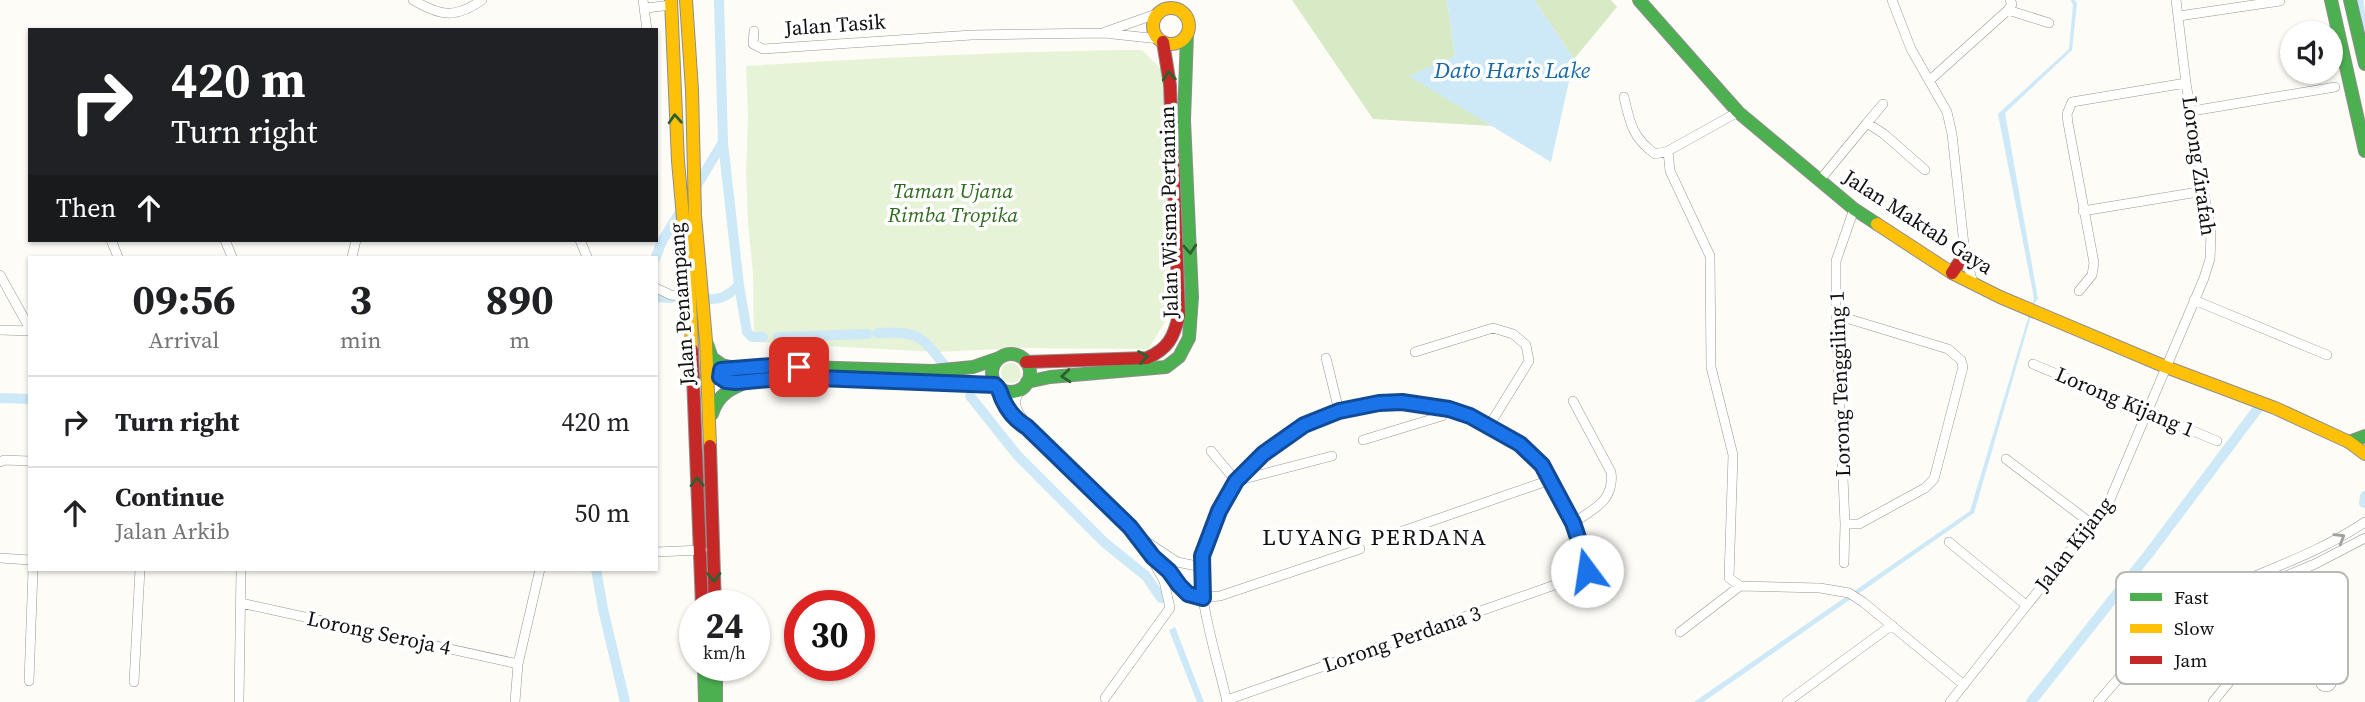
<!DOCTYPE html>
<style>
body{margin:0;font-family:"Source Serif 4",serif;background:#f2f2f2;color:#202124;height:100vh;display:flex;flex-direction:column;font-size:26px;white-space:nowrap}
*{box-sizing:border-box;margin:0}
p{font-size:23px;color:#757577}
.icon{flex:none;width:38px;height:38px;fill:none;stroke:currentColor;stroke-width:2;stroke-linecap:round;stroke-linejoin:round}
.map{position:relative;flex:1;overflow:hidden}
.side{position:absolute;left:28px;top:256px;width:630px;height:315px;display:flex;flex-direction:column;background:#fff;border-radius:0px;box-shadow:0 2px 5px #0004}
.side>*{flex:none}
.hud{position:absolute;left:28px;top:28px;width:630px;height:214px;border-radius:0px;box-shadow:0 2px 5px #0004;background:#202124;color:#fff;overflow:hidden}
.tools{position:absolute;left:2280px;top:21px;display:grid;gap:14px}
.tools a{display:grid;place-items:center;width:63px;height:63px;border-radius:50%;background:#fff;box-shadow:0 2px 5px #0004;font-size:35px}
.speed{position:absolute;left:679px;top:590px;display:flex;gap:14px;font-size:35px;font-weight:700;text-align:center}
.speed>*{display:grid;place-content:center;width:91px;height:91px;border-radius:50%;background:#fff;box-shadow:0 2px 5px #0004;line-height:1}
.speed small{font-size:18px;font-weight:400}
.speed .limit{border:10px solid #d22;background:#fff;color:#111}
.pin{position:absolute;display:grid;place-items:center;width:60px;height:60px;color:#fff;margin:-30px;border-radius:14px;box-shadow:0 4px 10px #0006}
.me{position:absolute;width:77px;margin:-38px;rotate:346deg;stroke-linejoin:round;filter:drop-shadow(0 0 5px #0008)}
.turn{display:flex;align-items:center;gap:24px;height:147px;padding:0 28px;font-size:32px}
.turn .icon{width:91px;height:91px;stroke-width:2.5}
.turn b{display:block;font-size:49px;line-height:60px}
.then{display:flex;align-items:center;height:66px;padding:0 28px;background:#0003;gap:14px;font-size:26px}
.eta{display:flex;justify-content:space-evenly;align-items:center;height:119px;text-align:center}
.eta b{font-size:42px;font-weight:700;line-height:49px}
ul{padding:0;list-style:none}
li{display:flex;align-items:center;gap:21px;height:91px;padding:0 28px;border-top:2px solid #e0e0e0}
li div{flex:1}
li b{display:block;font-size:26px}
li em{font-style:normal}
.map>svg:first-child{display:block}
.green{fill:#e7f3d7}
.forest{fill:#d8eac5}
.water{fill:#cde8f7}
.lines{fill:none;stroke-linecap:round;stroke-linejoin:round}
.canal{stroke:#cde8f7;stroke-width:10}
.street-casing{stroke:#979795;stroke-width:10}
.fast-casing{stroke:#8e8d8b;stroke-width:14}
.slow-casing{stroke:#8e8d8b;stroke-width:14}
.jam-casing{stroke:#8e8d8b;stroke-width:14}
.street{stroke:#fffffe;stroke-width:9}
.fast{stroke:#4caf50;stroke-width:12}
.slow{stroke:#ffc107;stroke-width:12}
.jam{stroke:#c62828;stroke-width:12}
.oneway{stroke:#2e6030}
.oneway2{stroke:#a0a09f}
.route-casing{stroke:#114b97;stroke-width:18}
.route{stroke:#1a73e8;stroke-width:12}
.labels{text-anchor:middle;stroke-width:7;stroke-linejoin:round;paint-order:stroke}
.street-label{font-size:21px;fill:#111;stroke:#fff}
.park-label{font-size:21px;font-style:italic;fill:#2f6b1f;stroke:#fff}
.water-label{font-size:23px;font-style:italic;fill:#1768a6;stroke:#fff}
.neighbourhood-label{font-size:23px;letter-spacing:2px;fill:#111;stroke:#fff}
.key{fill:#fff;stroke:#b8b8b8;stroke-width:2}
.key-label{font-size:19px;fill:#111}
</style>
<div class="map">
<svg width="2365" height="702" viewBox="0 0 2365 702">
<rect width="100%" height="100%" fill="#fdfcf7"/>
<path class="green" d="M1142,50L1162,70L1169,177L1167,318L1149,349L1018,348L937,352L754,342L753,272L748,224L746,171L748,116L746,66C878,58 1010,51 1142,50Z
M1001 373a10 10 0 1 1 20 0a10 10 0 1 1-20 0Z"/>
<path class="forest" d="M1292,0H1447L1455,56L1410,76L1492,126L1373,119Z
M1534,0H1611L1617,7L1574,59Z"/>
<path class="water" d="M1447,0H1534L1574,59L1551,162L1409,76L1455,56Z
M2071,0H2075L2077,4L2072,50L2005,113L2038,299L2035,302L1974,513L1709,698L1703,702H1694L1970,511L2034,298L1998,114L2069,49L2073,5Z
M1175,627L1204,702H1197L1169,630Z"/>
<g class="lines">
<path class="canal" d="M2358,0L2364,38
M696,187L723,142L719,0
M656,257L661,243L682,209
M739,285L747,332L752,337H763
M656,297L671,298
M696,299C717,300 724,300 739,285L723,143
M878,333C921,330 923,338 948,370
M778,337L868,334
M970,396L1017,455L1105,543L1146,576L1161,598
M0,398L30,399
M2364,503L2365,496
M596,569L603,609L625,702
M2031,702L2150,552L2259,407"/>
<g class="street-casing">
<path id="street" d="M413,0C440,16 455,19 482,0
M643,0L647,30
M1892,0L1911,49L1947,112L1952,134L1965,254L1973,283
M646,8L671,5
M2008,10L2049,23
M2179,16L2280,1
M754,31L753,44L763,49L972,35L1104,33L1159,39
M1105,32L1159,13
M1930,80L2008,10L2012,4L2010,0
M1624,97C1630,124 1633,138 1655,154L1668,151
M2192,111L2335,87
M1738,112L1668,151L1670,171L1710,256L1711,367L1733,455L1729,578L1740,586
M1867,123L1883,104
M1820,180L1867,123L1884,134L1925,170
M2083,211L2204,191
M111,240L118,257
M225,240L232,257
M580,240L587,257
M352,257L356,240
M0,275L30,329
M656,288L671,295L690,297
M2079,291L2092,275L2094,263L2068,123L2067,114L2072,102L2186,83
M2194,300L2327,355
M1836,315L1948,349L1961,360L1963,367L1934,479L1925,488L1859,524H1845
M0,330L30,331
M1415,352L1493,328L1513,334L1526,345L1529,361L1489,426
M1326,358L1339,411
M2033,364L2217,441
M1000,389C1002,405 1014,419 1027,427L1140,538L1164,581L1170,608L1105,698
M1020,390C1013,401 1015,409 1023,419
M1573,401L1611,472C1615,500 1594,509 1573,523
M1363,440L1442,416L1449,409
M1211,451L1236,481L1332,456
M2006,459L2092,524
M0,462L4,460L30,461
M1400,532L1550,480
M1141,538L1177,562L1202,567
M1949,542L2026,605
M656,552L702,550
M0,558L30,560
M1157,561C1183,584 1180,600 1220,596L1360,549
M1844,563L1845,524L1836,315V261L1854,209
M241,603L518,664
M2175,615C2235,578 2306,562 2365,522
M2179,627L2222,602L2315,564L2365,538
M1680,632L1740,586L1820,588L1849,593L1863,602L1964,685
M2131,664C2137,659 2142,654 2149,650C2162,644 2184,641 2178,621C2176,612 2169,609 2161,607C2150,608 2144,614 2141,625L2147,640L2161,645
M2320 681a6 6 0 1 1 12 0a6 6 0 1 1-12 0Z
M29,681L33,569
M134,682L140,569
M1227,700L1583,575C1592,564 1580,544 1576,531C1570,514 1553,479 1542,465C1529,450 1512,440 1496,430C1419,384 1320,399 1256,461C1250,467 1243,473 1237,479C1226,493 1205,539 1202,556C1195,593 1219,664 1227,702
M239,702L241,569
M515,702L518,664L540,569
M1787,702L1892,625
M1950,702L2109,502L2204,278L2210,259L2211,234L2186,83L2176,0
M2098,702L2131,664L2142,631
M2213,702L2230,681"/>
</g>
<g class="fast-casing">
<path id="fast" d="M1639,0L1738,112L1854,209L1877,224
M2331,0L2365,151
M2350,0L2365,64
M707,344L712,358L722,365L739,369L772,366L933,371L973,367L999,358
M992 373a19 19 0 1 1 38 0a19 19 0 1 1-38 0Z
M707,376L736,382L793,377L995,385
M1027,382L1050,377L1166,367L1179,357L1189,338L1192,297L1184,120L1187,34
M712,414C718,394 731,388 750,381
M2349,442L2365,436
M704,665L705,702
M716,665V702"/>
</g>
<g class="slow-casing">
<path id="slow" d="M671,0L678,161L690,297L692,350
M686,0L692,90L695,215L706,341L710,446
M1153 26a18 18 0 1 1 36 0a18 18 0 1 1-36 0Z
M1877,224L1952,273L2000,297L2166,367L2275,408L2349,442L2365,454"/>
</g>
<g class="jam-casing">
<path id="jam" d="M1952,273L1965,254
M692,350L702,606
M1026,362L1147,358C1168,349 1174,337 1179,315L1170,85L1163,42
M710,446L715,606"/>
</g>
<use href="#street" class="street"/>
<use href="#fast" class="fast"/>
<use href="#slow" class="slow"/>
<use href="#jam" class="jam"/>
</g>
<defs><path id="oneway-chevron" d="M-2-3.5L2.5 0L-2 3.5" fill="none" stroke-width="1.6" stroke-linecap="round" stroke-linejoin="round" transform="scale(1.75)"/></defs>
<g class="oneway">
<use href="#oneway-chevron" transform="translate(1169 76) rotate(-95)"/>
<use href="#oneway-chevron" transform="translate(675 119) rotate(-93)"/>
<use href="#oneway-chevron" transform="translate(1190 249) rotate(86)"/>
<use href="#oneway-chevron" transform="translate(1143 357) rotate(-9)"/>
<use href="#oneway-chevron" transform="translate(1066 376) rotate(175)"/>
<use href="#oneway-chevron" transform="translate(697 482) rotate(-92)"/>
<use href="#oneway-chevron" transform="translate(714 577) rotate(89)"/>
</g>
<use class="oneway2" href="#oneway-chevron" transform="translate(2340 538) rotate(-31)"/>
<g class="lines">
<g class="route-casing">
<path id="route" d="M799,367L772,366L721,370L720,377L726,381L736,382L793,377L995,385C1001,390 1000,394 1003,400C1008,411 1017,421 1027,427L1130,527L1153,557L1169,571L1179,585L1188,594L1203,598L1202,556L1219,511L1236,481L1263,454L1304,425L1339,411L1379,403L1402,402L1449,409L1470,416L1520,444L1542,465L1573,523L1587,564V571"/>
</g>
<use href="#route" class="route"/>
</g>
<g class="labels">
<g class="street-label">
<text transform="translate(835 25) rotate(-4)" y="7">Jalan Tasik</text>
<text transform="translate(2199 166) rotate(82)" y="7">Lorong Zirafah</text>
<text transform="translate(1169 212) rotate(-91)" y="7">Jalan Wisma Pertanian</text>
<text transform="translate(1918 222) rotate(33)" y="7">Jalan Maktab Gaya</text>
<text transform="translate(682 304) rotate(-94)" y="7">Jalan Penampang</text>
<text transform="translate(1840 384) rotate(-92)" y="7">Lorong Tenggiling 1</text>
<text transform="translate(2125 402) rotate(23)" y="7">Lorong Kijang 1</text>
<text transform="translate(2074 544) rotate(-52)" y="7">Jalan Kijang</text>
<text transform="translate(379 633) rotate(12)" y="7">Lorong Seroja 4</text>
<text transform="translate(1402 639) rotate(-19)" y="7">Lorong Perdana 3</text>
</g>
<g class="park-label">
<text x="953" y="198">Taman Ujana<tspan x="953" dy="24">Rimba Tropika</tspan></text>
</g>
<g class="water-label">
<text x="1512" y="78">Dato Haris Lake</text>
</g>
<g class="neighbourhood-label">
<text x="1375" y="545">LUYANG PERDANA</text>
</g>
</g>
<rect x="2116" y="572" width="232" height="112" rx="10" class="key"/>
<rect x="2130" y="593" width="32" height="8" fill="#4caf50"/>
<rect x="2130" y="624" width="32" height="9" fill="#ffc107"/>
<rect x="2130" y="656" width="32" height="8" fill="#c62828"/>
<g class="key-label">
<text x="2174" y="604">Fast</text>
<text x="2174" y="635">Slow</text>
<text x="2174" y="667">Jam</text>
</g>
</svg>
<div class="tools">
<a><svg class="icon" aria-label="sound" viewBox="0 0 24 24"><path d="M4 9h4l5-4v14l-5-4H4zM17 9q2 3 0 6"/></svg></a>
</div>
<div class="speed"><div>24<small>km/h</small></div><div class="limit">30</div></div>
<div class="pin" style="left:799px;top:367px;background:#d93025"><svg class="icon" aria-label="arrive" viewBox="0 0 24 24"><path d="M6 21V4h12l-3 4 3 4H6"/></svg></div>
<svg class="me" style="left:1587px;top:571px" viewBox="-20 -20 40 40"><circle r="19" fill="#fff"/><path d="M0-13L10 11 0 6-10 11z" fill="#1a73e8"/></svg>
<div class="hud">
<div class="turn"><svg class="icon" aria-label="right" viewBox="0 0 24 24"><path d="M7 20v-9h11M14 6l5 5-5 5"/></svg><div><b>420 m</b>Turn right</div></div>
<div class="then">Then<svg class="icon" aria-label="ahead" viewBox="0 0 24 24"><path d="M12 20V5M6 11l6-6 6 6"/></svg></div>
</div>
<section class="side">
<div class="eta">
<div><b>09:56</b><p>Arrival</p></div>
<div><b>3</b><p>min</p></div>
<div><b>890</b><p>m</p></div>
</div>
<ul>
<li><svg class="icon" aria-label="right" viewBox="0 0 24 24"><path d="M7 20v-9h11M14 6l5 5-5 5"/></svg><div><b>Turn right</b></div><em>420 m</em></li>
<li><svg class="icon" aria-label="ahead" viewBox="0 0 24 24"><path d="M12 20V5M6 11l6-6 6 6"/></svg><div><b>Continue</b><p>Jalan Arkib</p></div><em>50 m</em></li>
</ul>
</section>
</div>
